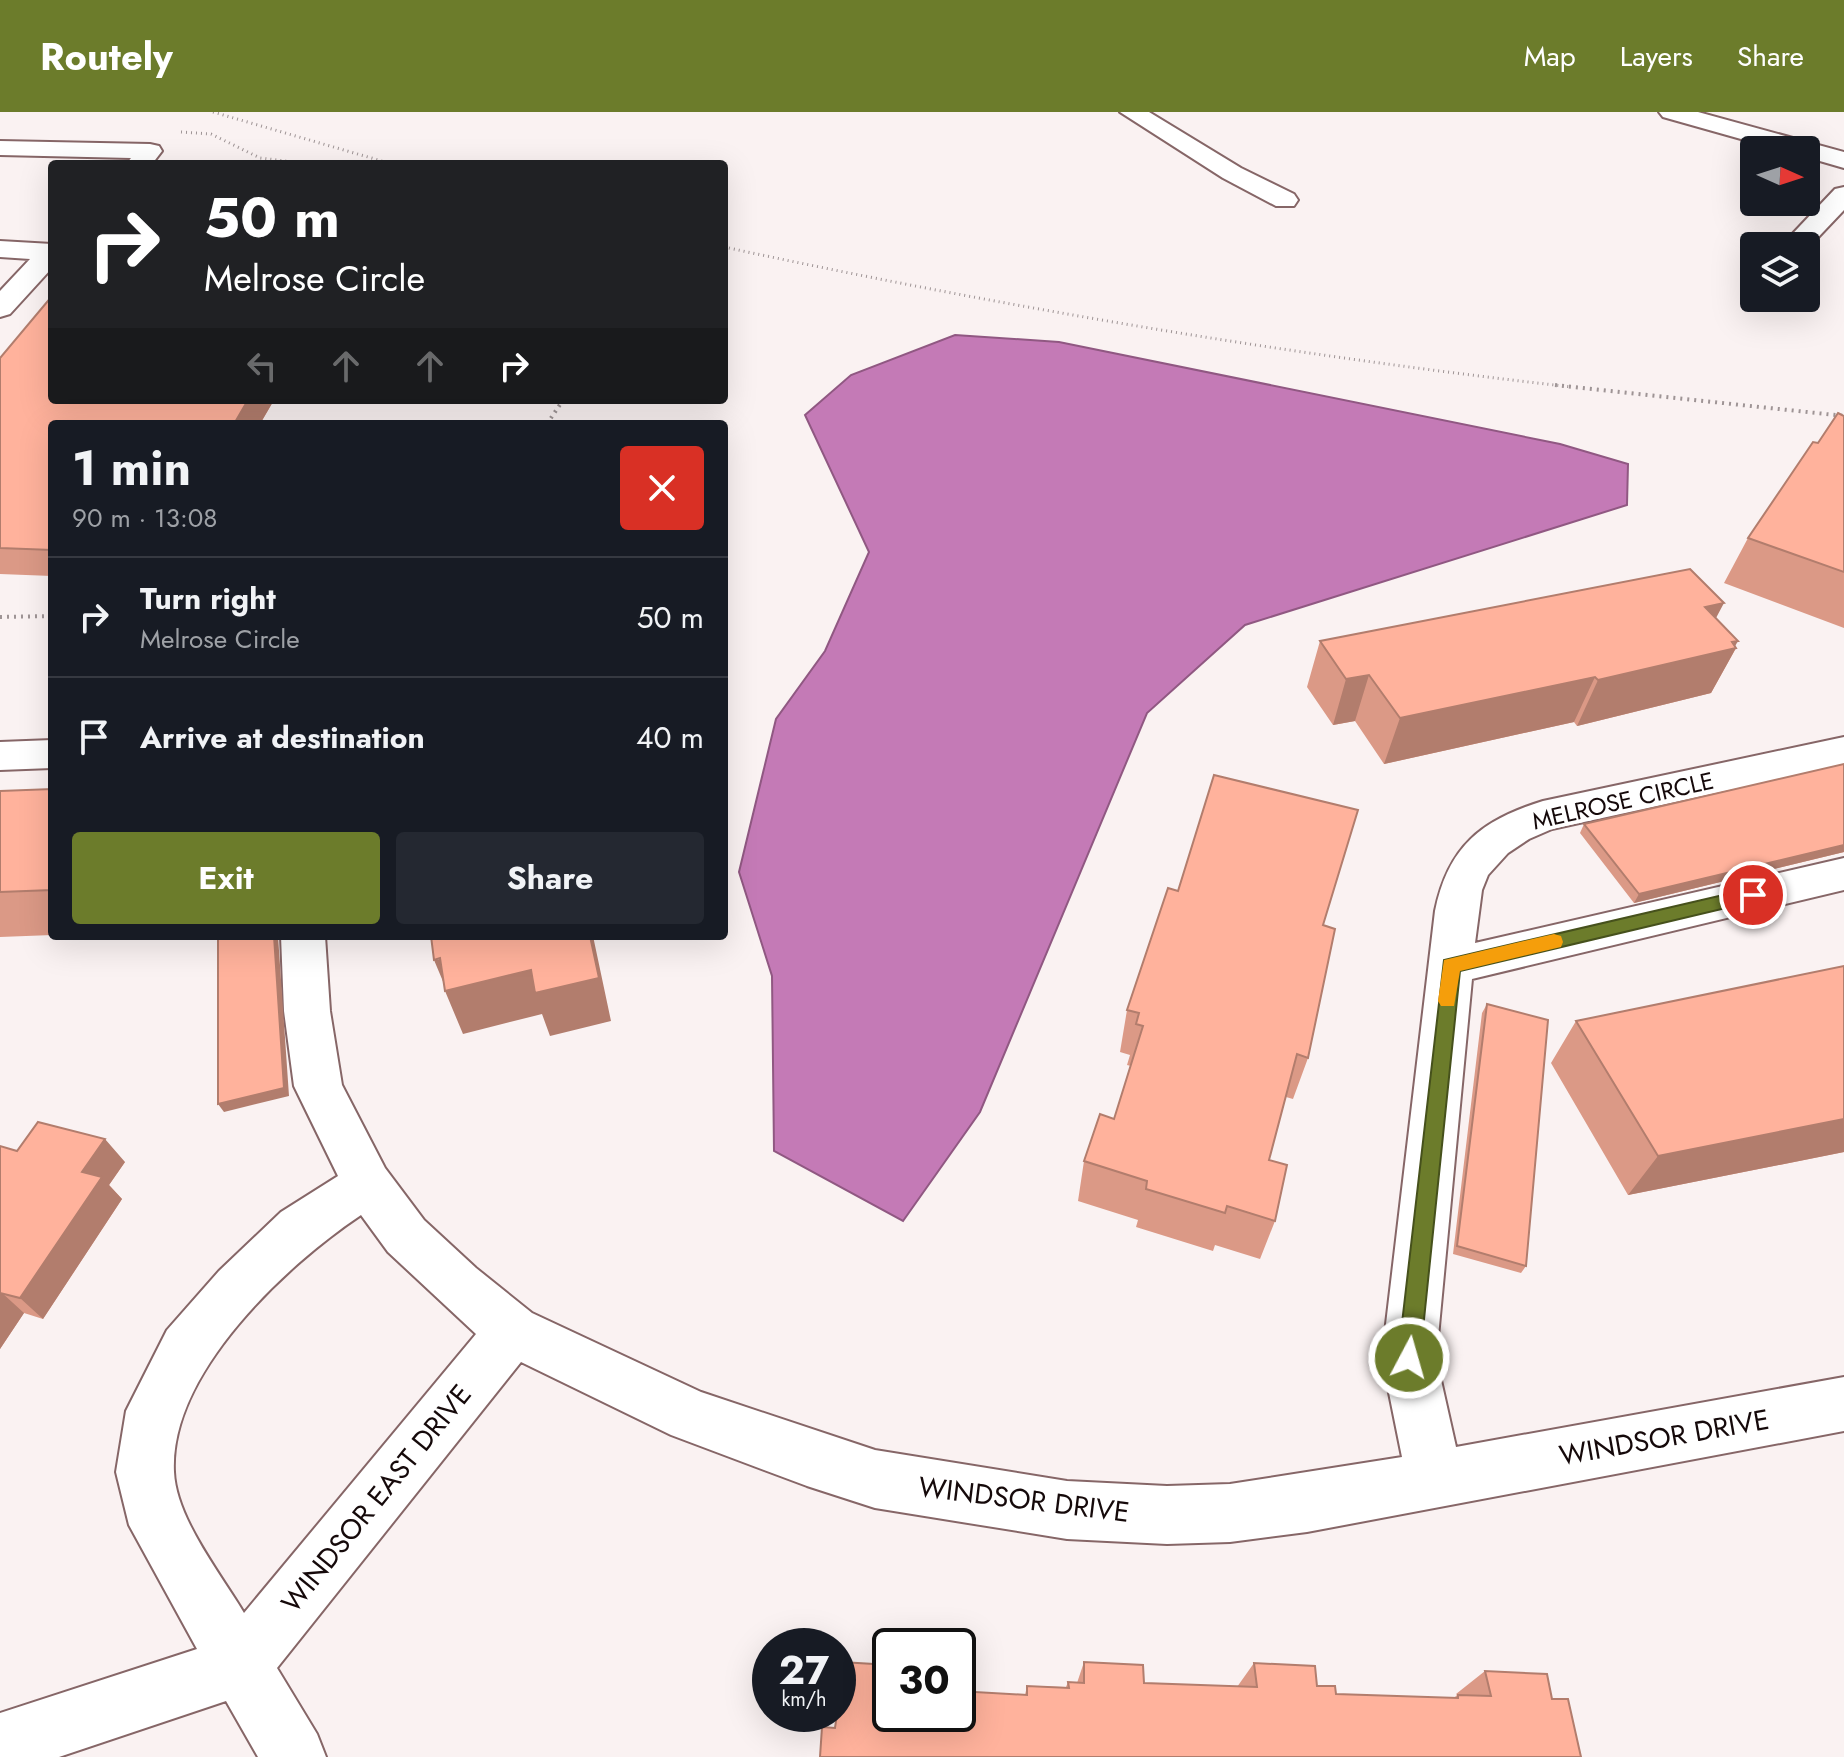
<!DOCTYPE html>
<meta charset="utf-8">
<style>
body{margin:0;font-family:Jost,sans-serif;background:#242831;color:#f1f3f6;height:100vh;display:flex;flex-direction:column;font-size:30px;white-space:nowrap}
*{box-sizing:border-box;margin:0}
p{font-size:26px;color:#9ea1a6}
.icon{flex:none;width:44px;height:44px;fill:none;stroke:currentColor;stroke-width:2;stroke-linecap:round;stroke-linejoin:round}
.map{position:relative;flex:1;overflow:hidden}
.drawer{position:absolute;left:48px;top:308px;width:680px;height:520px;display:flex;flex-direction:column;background:#171b24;border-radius:8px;box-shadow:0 8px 32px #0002}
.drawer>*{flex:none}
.guide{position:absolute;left:48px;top:48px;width:680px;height:244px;border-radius:8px;box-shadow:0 8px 32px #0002;background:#202124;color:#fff;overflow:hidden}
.needle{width:52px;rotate:93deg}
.controls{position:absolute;left:1740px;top:24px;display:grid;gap:16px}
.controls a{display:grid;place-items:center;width:80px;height:80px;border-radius:8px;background:#171b24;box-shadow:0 8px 32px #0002;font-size:40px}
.speed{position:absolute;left:752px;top:1516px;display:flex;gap:16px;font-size:40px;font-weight:700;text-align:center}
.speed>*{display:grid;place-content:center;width:104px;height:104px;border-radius:50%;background:#171b24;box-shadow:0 8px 32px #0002;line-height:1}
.speed small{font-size:20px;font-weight:400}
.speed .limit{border:4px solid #111;border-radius:12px;background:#fff;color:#111}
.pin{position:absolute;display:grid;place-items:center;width:68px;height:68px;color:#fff;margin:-34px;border:4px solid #fff;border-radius:50%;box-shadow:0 2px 8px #0007}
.me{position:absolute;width:88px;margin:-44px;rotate:6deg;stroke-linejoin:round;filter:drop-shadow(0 0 6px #0008)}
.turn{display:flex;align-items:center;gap:28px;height:168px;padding:0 24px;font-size:36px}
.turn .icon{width:104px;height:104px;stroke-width:2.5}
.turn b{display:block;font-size:56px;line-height:68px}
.lanes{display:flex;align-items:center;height:76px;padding:0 24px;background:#0003;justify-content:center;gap:40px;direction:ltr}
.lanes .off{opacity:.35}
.round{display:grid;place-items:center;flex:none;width:84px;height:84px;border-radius:8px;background:#242831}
.head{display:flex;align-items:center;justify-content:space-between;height:136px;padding:0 24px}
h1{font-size:48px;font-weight:700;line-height:60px}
.cta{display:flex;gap:16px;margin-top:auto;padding:16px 24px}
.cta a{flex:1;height:92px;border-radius:8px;background:#6c7c2b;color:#fff;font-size:32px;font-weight:700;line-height:92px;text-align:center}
.cta a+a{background:#242831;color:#f1f3f6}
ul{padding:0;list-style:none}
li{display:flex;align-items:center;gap:24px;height:120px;padding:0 24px;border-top:2px solid #363941}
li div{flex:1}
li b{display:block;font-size:30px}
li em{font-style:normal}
header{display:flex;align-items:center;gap:48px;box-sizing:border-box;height:112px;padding:0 40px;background:#6c7c2b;color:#fff}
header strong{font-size:38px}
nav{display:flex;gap:44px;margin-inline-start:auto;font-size:28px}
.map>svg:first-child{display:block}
.water{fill:#c47ab6;stroke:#905882;stroke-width:2}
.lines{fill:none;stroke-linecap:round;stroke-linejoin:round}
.minor-casing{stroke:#866667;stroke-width:4}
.path-far1{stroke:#9e9495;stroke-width:3;stroke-dasharray:1 4;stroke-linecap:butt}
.path{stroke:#9e9495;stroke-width:4;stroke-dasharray:2 5;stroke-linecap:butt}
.minor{fill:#fff;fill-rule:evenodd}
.wall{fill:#db9986}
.shaded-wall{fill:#b27d6d}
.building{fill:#ffb29c;stroke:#b27d6d;stroke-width:2}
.route{fill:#6c7c2b;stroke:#46511c;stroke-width:2}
.slow{fill:#f59e0b}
.labels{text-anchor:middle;stroke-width:7;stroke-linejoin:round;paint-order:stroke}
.street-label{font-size:24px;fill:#15090a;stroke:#fff}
.near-street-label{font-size:28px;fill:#15090a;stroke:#fff}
</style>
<header>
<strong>Routely</strong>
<nav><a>Map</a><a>Layers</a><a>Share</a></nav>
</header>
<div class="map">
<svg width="1844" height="1645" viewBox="0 0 1844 1645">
<rect width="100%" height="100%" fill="#faf2f2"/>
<path class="water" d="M955,223L1059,230L1560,332L1628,352L1627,393L1245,513L1147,601L980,1000L903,1109L774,1039L772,864L739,760L776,607L825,539L869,440L805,303L851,263Z"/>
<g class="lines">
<g class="minor-casing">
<path id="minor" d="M1120,0H1149L1241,56L1294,82L1298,88L1294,94H1276L1223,66Z
M1659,0H1698L1844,40V56L1806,45V38H1780L1663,5Z
M0,29L150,32L159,34L162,39L152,52H126L131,46L0,43Z
M1844,75V98L1806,138V134H1781L1835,77Z
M0,129L52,132V156L10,202L0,205V179L30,147L0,145Z
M1844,625V653L1552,717L1529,727L1508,741L1488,763L1482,778L1475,831L1844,746V778L1472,867L1436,1246L1456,1335L1844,1265V1319L1307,1420L1230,1430L1167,1432L1067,1427L875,1396L807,1374L671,1323L521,1250L277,1556L317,1622L326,1645H258L226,1589L59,1645H0V1601L197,1537L129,1413L116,1360L126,1299L167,1218L219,1159L281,1100L338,1064L294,974L284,899L281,824H325L330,899L342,973L385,1056L424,1108L476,1156L532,1201L701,1280L875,1338L1067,1369L1167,1374L1230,1372L1402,1345L1382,1246L1435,799C1448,735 1481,708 1543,689ZM361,1103L388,1140L476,1222L244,1501C220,1461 176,1406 174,1360C169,1262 286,1153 361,1103Z
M52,628V656L0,658V630Z"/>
</g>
<path class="path-far1" d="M213,0L392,52
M181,20L211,22L260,46L310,52
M724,135C1004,195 1287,243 1572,275"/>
<path class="path" d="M1555,273L1844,304
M547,312L563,288
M0,505L52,504"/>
<use href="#minor" class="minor"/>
</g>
<path class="wall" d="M0,246L274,288L260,312H52V464L0,462Z
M1844,304V516L1724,471L1748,426L1818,331Z
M1716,506L1736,536L1711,581L1577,614L1574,610L1384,652L1355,609L1333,613L1307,575L1320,529Z
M1844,652V740L1634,791L1580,721L1584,712Z
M52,677V823L0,825V679Z
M1323,813L1308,946L1293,987L1286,985L1269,1048L1275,1109L1260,1147L1215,1133L1213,1139L1136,1115L1138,1108L1078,1089L1084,1049L1114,1007L1131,954L1127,953L1130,943L1120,940L1127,898Z
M1844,854V1040L1628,1083L1551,951L1576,909Z
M1487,892L1526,1154L1521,1161L1453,1142L1482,901Z
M0,1034L17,1039L125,1050L109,1073L122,1087L43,1207L24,1201L0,1237Z
M1084,1550L1144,1571L1237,1575L1254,1551L1336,1582L1454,1586L1457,1583L1456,1582L1485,1559L1552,1587L835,1616L890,1602L1025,1583L1027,1574L1066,1575L1068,1570L1077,1571Z"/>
<path class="shaded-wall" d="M248,288H274L260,312H234Z
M1724,491L1700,536L1705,495Z
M1738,529L1734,536H1736L1711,581L1577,614L1598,568Z
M1369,563L1355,609L1333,613L1346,567Z
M1595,565L1574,610L1384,652L1400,606Z
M1844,733V740L1634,791L1639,782Z
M274,824H278L289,984L224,1000L218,992Z
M593,824L611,909L550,924L542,902L463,922L445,879H447L434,848Z
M1844,1007V1040L1628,1083L1658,1044Z
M105,1027L125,1050L109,1073L122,1087L43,1207L20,1186L82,1060Z
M1,1180L24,1201L0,1237V1181Z"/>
<path class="building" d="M52,184V288H248L234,312H52V438L0,436V246Z
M1838,301L1844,304V460L1748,426L1813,330L1818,331Z
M1690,457L1724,491L1705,495L1738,529L1732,530L1736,536L1598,568L1595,565L1400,606L1369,563L1346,567L1320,529Z
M1844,652V733L1639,782L1584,712Z
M1214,663L1358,698L1323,813L1335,817L1308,946L1297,942L1269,1048L1287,1053L1275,1109L1227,1094L1225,1101L1146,1077L1147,1069L1084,1049L1100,1002L1114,1007L1143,914L1136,912L1139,901L1127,898L1168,776L1178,779Z
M52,677V778L0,780V679Z
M218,824H274L284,976L218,992Z
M431,824H590L599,866L535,881L531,858L445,879L440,846L434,848Z
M1844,854V1007L1658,1044L1576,909Z
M1487,892L1548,908L1526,1154L1457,1134Z
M38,1010L105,1027L82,1060L102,1065L20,1186L0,1181V1034L17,1039Z
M841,1550L890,1553V1602H958V1579L1027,1583V1574L1069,1576L1068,1570L1084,1571V1550L1143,1553L1144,1571L1257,1575L1254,1551L1315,1554L1317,1574H1335L1336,1582L1458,1586V1583L1491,1584L1485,1559L1547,1562L1552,1587H1568L1581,1645H820L822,1615L835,1616L837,1602H838Z"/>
<path class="route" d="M1753,776L1762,783L1760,788L1460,859L1420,1246L1417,1254L1409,1257L1401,1254L1398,1246L1444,848Z"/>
<path class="slow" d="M1554,822L1561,824L1563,830L1561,835L1460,859L1454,894H1441L1438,889L1444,848Z"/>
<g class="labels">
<g class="street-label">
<text transform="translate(1623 689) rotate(-13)" y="8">MELROSE CIRCLE</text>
</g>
<g class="near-street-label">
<text transform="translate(1664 1325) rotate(-10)" y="10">WINDSOR DRIVE</text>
<text transform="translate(376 1386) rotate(-51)" y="10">WINDSOR EAST DRIVE</text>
<text transform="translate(1024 1387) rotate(7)" y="10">WINDSOR DRIVE</text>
</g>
</g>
</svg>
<div class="controls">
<a><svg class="needle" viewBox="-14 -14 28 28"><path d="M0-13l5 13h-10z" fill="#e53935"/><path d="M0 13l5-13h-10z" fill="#9ea1a6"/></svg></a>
<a><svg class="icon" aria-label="layers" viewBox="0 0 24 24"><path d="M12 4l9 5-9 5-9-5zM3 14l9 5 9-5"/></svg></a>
</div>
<div class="speed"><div>27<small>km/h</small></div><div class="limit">30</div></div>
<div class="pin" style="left:1753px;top:783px;background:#d93025"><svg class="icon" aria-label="arrive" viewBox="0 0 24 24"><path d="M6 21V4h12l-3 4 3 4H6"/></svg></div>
<svg class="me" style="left:1409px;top:1246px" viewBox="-20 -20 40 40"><circle r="17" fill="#6c7c2b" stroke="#fff" stroke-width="3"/><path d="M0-11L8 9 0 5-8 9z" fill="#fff"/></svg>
<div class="guide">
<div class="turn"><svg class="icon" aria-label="right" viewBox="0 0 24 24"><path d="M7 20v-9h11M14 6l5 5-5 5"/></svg><div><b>50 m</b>Melrose Circle</div></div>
<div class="lanes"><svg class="icon off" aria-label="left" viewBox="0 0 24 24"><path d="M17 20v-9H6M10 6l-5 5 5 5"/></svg><svg class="icon off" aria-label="ahead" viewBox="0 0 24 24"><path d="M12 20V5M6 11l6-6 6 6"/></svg><svg class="icon off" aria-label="ahead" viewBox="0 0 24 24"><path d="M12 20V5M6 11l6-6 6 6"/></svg><svg class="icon" aria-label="right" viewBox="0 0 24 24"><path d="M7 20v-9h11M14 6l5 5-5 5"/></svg></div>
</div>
<section class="drawer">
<div class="head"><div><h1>1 min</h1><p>90 m · 13:08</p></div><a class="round" style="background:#d93025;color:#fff"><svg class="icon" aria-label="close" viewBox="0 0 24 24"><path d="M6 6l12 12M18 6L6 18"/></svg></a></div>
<ul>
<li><svg class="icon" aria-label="right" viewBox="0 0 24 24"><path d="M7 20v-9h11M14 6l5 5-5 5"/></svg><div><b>Turn right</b><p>Melrose Circle</p></div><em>50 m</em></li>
<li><svg class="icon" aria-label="arrive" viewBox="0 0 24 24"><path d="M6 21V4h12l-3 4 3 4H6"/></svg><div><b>Arrive at destination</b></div><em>40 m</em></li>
</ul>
<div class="cta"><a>Exit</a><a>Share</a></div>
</section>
</div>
